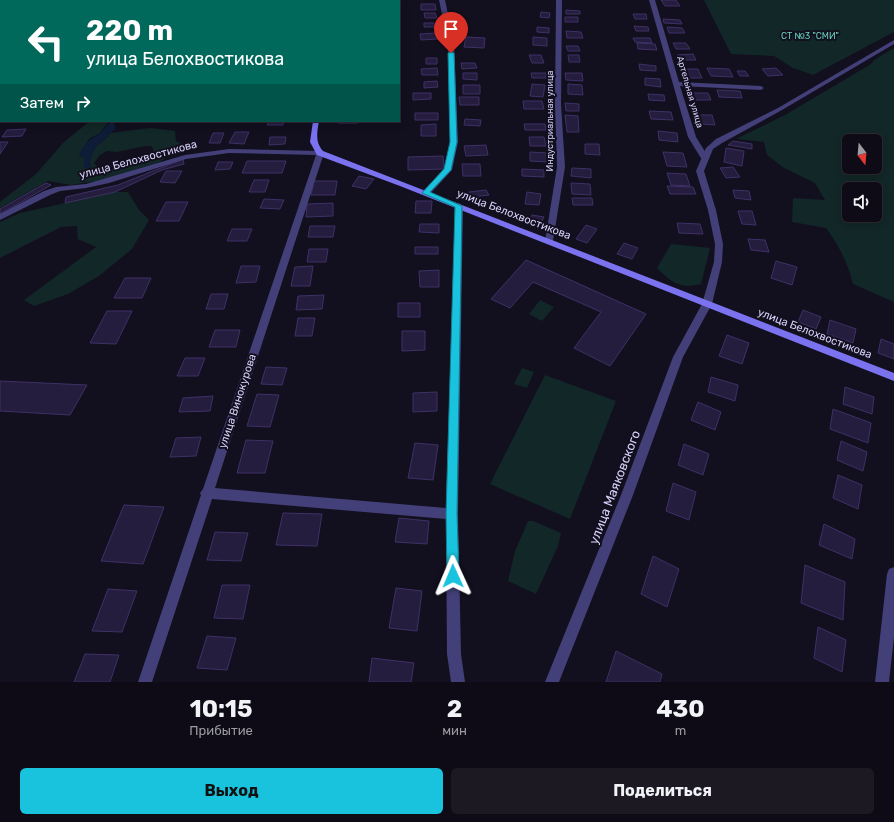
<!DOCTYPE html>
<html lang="ru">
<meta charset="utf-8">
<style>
body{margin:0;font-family:Rubik,sans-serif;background:#1c1923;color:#f1f3f6;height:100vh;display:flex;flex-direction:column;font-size:15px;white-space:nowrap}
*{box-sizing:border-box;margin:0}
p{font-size:13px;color:#9b9ba1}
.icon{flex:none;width:22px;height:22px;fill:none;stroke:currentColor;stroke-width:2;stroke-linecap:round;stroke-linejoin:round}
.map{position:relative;height:682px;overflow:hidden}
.side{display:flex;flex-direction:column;background:#0e0b16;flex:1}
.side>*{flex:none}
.hud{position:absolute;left:0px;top:0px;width:400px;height:122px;box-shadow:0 2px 10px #0003,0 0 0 1px #2e2b35;background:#00695c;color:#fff;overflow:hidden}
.needle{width:26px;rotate:164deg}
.fabs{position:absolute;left:842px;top:134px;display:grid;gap:8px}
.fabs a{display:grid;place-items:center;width:40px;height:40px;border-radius:6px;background:#0e0b16;box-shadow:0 2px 10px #0003,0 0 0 1px #2e2b35;font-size:20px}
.pin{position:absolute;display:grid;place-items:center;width:34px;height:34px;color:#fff;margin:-41px -17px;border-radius:50% 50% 50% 0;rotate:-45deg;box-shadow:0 0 4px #0007}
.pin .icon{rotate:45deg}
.me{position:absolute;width:44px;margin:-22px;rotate:359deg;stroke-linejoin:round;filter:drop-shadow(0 0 3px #0008)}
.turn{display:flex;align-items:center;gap:14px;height:84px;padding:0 20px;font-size:18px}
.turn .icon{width:52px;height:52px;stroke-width:2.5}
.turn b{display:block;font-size:28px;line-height:34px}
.then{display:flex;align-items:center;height:38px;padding:0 20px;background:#0003;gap:8px;font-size:15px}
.eta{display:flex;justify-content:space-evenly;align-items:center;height:68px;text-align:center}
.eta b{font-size:24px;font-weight:700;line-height:28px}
.primary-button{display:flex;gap:8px;margin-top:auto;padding:8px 20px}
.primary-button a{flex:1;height:46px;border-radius:6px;background:#19c3de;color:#111;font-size:16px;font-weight:700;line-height:46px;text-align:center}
.primary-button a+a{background:#1c1923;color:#f1f3f6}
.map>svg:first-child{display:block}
.green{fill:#122727;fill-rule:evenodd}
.water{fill:#0e1c38}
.building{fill:#251d3d;stroke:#3e3167}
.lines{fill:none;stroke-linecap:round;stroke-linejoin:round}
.minor{fill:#433f78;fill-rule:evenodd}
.tertiary{fill:#433f78;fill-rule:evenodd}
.secondary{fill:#7b72ef;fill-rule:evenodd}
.route{fill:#19c3de;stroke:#107f90}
.labels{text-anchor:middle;stroke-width:4;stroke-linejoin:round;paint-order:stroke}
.far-park-label{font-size:9px;fill:#66d1bb;stroke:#120f1e}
.far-street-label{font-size:9px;fill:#d7d1fa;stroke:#120f1e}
.street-label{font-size:11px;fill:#d7d1fa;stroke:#120f1e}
.near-street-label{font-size:13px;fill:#d7d1fa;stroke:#120f1e}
</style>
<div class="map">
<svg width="894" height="682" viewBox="0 0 894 682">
<rect width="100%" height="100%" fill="#120f1e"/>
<path class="green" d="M704,0H894V32L813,75L793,68L774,56L731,54Z
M894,48V302L853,284C848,264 839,245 826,228L792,222L793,198L825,200L815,183L784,168L767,155L764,142L736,139L785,115L871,64L874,60ZM849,141H875V167H849ZM849,189H875V215H849Z
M90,121H109L100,133L89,139L79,155L84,158V168C90,162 90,157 94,150C97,143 106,141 110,133L150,128L175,131L176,141L182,144L160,162L97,181L70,185L48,181L0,208V202L36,174L64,142ZM146,146H151L154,150C143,160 115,168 101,171L94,163L100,155L107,151L116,152Z
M115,192H128L139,210L149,220L132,249L99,276L68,294L34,306L24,300L96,247L78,239L77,226L61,227L0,258V222L20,213Z
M671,244L710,248L701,284C680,289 672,283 657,268Z
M540,300L554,307L542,321L529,314Z
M522,368L534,372L527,388L514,384Z
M545,375L616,401L570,519L490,484Z
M528,521H533L561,533L558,546L536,594L508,581L515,551Z"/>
<path class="water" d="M113,121L116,128L94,149L90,162L91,168H84V158L79,155C85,143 88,141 99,134C104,130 106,124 113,121Z"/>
<path class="building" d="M661,0H676L680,6H665Z
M421,4H435L436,10H421Z
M566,10L580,11V14H566Z
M541,12L550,13L549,18L540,17Z
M424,13H435L437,18H425Z
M633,14H646L647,19H635Z
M565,17H578V22H565Z
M663,19L680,20L682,24L664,23Z
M424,23H434L435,27H424Z
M634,26L648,27L649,31H636Z
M537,27L549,28V33L537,32Z
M667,27L682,28L685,33H669Z
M566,31L581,32L583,38H567Z
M436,33L438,39L421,40L420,34Z
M466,37L485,38L484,48L464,47Z
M533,37L547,38V46L533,45Z
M633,38H650L652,43L635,42Z
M637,43L655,44L657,50L638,49Z
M673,43H686L690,49H676Z
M566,46H578L580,51H568Z
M693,54L696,60H680L677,55Z
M529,55H541L544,63H532Z
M568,55H579L580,62H569Z
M426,58H437V64H426Z
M461,63H475L477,68L462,69Z
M639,64L656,66V71L640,70Z
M437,68L438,75H422L421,69Z
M707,68L729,69L733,77L711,76Z
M776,68L783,75L768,76L762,69Z
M680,69H698L702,78H683Z
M737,71H745L749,76H740Z
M463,73H477V80L463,79Z
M531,73H546V78H532Z
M565,73H582L583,81L566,80Z
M645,78L660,79L661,87L645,85Z
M437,81L438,87L424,88V82Z
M532,84L545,85L543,97L530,96Z
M568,84L582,85L583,95L568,94Z
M463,85H480V94H463Z
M717,90L740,91L742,98L719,97Z
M413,93H431V99L413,100Z
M692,93H708L711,100H695Z
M648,94L664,95L665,101L649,100Z
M459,97H479V105H460Z
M523,101H542L544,109H524Z
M565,103L579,104V111H566Z
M649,111L671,112L673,120L651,119Z
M415,113H438V120H415Z
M565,115L578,116L579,132H567Z
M698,115H712L715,125L701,124Z
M465,119L481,120L480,126L464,125Z
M269,121H284L283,125H267Z
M338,121H358V123H338Z
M436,124V136H421V125Z
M524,124H545L546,130H525Z
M26,129L22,136L2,137L7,130Z
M658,131L677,133L678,142L659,140Z
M235,132H249L244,144L229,143Z
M213,133H224L220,143H209Z
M270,137H286L285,144L269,145Z
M529,137H544L546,146H530Z
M733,141L752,144V149L728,145Z
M0,142H8L0,154Z
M585,144H599L600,155L585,154Z
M486,145L488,155L466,156L464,146Z
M726,148L744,151L742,166L724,162Z
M530,152L548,153L549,162L530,161Z
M663,152L683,153L687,167L667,166Z
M443,156L444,169L408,170V157Z
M183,159L184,164L162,170L115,192L65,203L66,197L118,185Z
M247,161H286L282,173H242Z
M218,162H233L230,169L215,170Z
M462,164H480L481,176H463Z
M733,167L740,177L726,178L720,168Z
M572,168L591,169V178L571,176Z
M522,169L544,170V177L522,176Z
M166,171H182L175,183L160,182Z
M667,173L686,174L690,186L671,185Z
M359,176L374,179L366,189L352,186Z
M254,180H269L265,192H249Z
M314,181H337L335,195H311Z
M46,183L51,185L0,214V209Z
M571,183L590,184L591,195L572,194Z
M667,186L693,187L696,194H670Z
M486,190L489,195L472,197L469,192Z
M733,190L749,191L751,200L735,198Z
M527,192L541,194L539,205L525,204Z
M572,198H592L593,205H573Z
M264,199L284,200L280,209L260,208Z
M416,201H432L431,213H415Z
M166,202H188L179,221H156Z
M333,203V216L306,217L307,204Z
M738,211H752L756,225L742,224Z
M532,215L544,217L541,223L529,220Z
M677,223L700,224L703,234L679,233Z
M420,224H439V233L419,232Z
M586,225L597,229L587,243L576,239Z
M310,226H335L333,237H308Z
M232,229H252L247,241H227Z
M748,239L765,240L769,252L751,250Z
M624,243L638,248L632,259L617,254Z
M415,247H438V254H415Z
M309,249H328L326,262H307Z
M526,260L646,314L610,366L574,348L601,312L533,282L510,308L491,299Z
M776,261L797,267L792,285L771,278Z
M241,266H260L256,282L236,283Z
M313,266L310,286H291L295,267Z
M439,270V287H420L419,271Z
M125,278H151L142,298H114Z
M211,294H228L224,309H206Z
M324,295L322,309L296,310L298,296Z
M398,303H420V317H398Z
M803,310L821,317L816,329L798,322Z
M107,311H132L116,344L90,343Z
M298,318H315L312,336H295Z
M830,320L856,329L853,343L827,334Z
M215,330H240L236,347H209Z
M402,331H425V350L402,351Z
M727,335L749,343L742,364L719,356Z
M881,339L894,344V359L878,353Z
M185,358H205L198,376H177Z
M266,367L287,368L282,385L261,384Z
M711,377L738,385L735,401L708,392Z
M0,381L87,385L70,415L0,411Z
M845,387L874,397L872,414L843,404Z
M437,392V411L413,412V393Z
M257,394L279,395L270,427L247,426Z
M213,396L210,411L179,412L183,398Z
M698,402L721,412L715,430L691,420Z
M833,409L871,423L868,443L830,429Z
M201,437L196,456L170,457L176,438Z
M246,440L273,441L265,473H237Z
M841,441L867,452L863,471L837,460Z
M415,443L438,445L433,480L408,478Z
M684,444L709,454L703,475L678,465Z
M838,475L862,485L858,509L833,498Z
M673,483L696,492L689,520L666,511Z
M124,505L164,507L143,564L101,561Z
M283,513L322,514L317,546L276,545Z
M399,518L429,521L427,544L395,542Z
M824,524L855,539L852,559L819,545Z
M215,532L248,533L241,561L207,560Z
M653,556L679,569L667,607L641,594Z
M805,565L845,582L843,620L801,603Z
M222,585H250L243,619L214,618Z
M396,588L422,591L417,631L389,628Z
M108,589L137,591L122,632L92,631Z
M818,627L846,640L842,672L814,658Z
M207,636L236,638L227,670L197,668Z
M616,651L662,674L660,682H606Z
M85,654L119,655L110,682H74Z
M372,658L414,663L411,682H369Z"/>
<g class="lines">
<path class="minor" d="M95,0H101L94,1Z
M439,0H445L454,42L458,142L452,170L429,195H423V191L444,169L450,142L448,42Z
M556,0H562L561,104L565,167L553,241L549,244L545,241L557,167L555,104Z
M649,0H655L679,82L761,86L764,88L761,90L680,86L696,137L709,158L708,160H702L688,137Z
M0,20H1V24H0Z
M0,48H1L0,53Z
M0,112H1L0,117Z
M229,149L320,151L324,153L215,488L446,508L455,206L459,203L463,206L458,514L461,654L465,682H451L447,654L446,519L212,499L152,682H138L201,495L200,493L203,489L316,155L229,153L186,159L109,183L86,188L60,191L50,195L0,220V214L44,191L56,187L86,184L103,179L185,155Z
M894,567V637L889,682H875L887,574L889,569Z"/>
<path class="tertiary" d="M894,40V44L782,110L722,143L713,149L704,171L716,210L723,244L722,262L712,304L683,357L633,495L559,682H545L621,495L673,357L702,304L714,262L715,244L708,210L696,171L706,148L716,139L778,108Z"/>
<path class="secondary" d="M346,0H352L345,1Z
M313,121H319C317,132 315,142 323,151L894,373V381L400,186L317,155L310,142Z"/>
</g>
<path class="route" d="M451,52L454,53L457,142L451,170L430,192L462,206L457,514L459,576L457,581L453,583L449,581L447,576L446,514L455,207L422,193L444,169L450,142L448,53Z"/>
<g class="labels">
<g class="far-park-label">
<text x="810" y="39">СТ №3 "СМИ"</text>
</g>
<g class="far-street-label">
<text transform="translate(690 92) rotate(74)" y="3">Артельная улица</text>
<text transform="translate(550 121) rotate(-90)" y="3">Индустриальная улица</text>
</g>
<g class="street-label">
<text transform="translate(138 159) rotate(-15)" y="4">улица Белохвостикова</text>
<text transform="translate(514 214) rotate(21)" y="4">улица Белохвостикова</text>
<text transform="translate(815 333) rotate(21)" y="4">улица Белохвостикова</text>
<text transform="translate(237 401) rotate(-72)" y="4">улица Винокурова</text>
</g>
<g class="near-street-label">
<text transform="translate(614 487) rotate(-69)" y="5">улица Маяковского</text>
</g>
</g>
</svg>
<div class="fabs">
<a><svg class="needle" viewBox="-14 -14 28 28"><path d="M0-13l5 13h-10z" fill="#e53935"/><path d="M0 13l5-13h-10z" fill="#9b9ba1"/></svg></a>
<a><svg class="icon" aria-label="sound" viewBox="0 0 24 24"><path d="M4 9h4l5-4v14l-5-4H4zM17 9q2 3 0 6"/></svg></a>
</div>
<div class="pin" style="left:451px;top:53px;background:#d93025"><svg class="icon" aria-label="arrive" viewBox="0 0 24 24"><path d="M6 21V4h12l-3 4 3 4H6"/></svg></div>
<svg class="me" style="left:453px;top:576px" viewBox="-20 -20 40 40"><path d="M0-17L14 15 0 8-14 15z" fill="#19c3de" stroke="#fff" stroke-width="4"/></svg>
<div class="hud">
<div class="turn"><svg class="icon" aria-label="left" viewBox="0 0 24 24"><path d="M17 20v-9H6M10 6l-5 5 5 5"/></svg><div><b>220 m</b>улица Белохвостикова</div></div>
<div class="then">Затем<svg class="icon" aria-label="right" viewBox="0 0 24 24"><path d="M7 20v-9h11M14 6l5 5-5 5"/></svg></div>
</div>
</div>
<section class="side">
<div class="eta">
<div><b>10:15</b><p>Прибытие</p></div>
<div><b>2</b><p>мин</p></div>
<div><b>430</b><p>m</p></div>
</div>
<div class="primary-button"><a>Выход</a><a>Поделиться</a></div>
</section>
